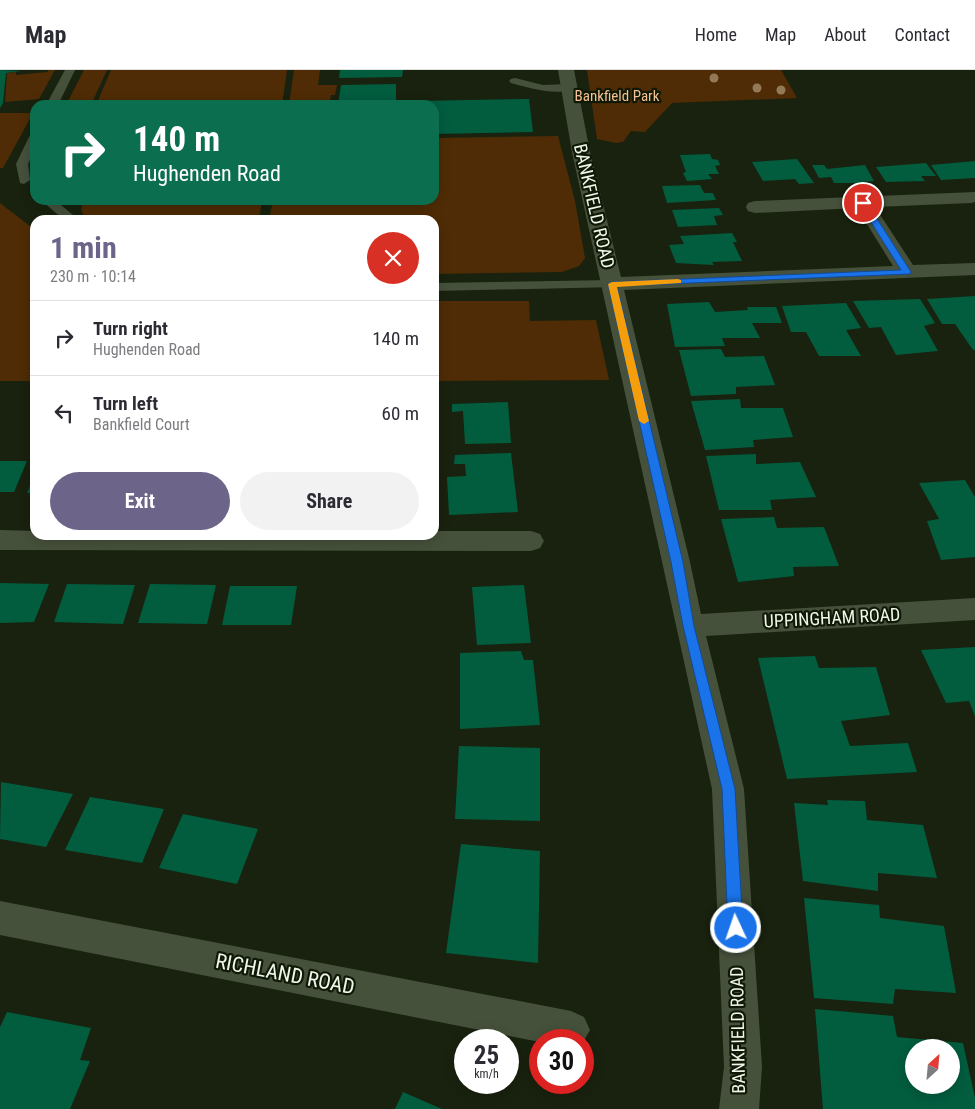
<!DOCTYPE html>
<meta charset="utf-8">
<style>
body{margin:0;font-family:"Roboto Condensed",sans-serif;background:#f2f2f3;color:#2b2b33;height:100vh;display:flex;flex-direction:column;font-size:19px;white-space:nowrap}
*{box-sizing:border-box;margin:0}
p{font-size:16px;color:#7c7c81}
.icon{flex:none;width:28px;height:28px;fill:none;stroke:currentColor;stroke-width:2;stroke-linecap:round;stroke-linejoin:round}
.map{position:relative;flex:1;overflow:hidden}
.details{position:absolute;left:30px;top:145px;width:409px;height:325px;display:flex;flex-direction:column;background:#fff;border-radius:15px;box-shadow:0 2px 12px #0003}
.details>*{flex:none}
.guide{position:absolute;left:30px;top:30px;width:409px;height:105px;border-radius:15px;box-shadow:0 2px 12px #0003;background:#0b6e4f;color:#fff;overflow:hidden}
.needle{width:32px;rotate:26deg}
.tools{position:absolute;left:905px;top:969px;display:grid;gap:10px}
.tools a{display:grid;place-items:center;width:55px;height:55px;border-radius:50%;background:#fff;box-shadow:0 2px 12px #0003;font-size:25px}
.speed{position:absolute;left:454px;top:959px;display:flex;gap:10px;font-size:25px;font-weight:700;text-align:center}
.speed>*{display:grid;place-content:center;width:65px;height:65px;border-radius:50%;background:#fff;box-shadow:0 2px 12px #0003;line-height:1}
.speed small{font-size:12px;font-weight:400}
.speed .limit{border:8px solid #d22;background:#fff;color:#111}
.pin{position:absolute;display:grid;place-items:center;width:42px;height:42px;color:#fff;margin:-21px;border:2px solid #fff;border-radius:50%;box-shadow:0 1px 5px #0007}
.me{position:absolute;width:55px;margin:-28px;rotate:357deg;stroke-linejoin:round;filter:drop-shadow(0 0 4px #0008)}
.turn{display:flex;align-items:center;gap:18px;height:105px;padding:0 20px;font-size:22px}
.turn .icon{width:65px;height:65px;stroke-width:2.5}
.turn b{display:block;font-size:35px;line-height:42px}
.round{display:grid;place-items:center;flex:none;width:52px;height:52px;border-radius:26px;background:#f2f2f3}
.head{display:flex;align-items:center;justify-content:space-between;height:85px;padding:0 20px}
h1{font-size:30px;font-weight:700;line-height:38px;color:#6d648a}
.button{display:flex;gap:10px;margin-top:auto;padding:10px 20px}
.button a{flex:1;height:58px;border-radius:30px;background:#6d648a;color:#fff;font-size:20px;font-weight:700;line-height:58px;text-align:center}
.button a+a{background:#f2f2f3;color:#2b2b33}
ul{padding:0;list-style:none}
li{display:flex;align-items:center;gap:15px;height:75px;padding:0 20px;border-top:1px solid #e1e1e2}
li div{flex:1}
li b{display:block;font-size:19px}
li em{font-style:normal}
header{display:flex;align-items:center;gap:30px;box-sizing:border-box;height:70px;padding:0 25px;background:#fff;border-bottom:1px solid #e1e1e2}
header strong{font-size:24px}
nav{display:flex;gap:28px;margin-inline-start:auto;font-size:18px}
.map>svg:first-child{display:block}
.green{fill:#4f2c05}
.building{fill:#025d3f;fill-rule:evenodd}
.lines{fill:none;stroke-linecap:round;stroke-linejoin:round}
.lane{fill:#46513b;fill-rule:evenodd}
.street{fill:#46513b;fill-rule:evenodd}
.tree{fill:#937957}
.route{fill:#1a73e8;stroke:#114b97}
.slow{fill:#f59e0b}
.labels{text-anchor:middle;stroke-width:4.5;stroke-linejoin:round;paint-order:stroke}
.far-park-label{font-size:15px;fill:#f6c192;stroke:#101806}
.street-label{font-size:18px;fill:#f0f7ea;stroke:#101806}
.near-street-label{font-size:21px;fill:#f0f7ea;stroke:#101806}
</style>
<header>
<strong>Map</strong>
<nav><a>Home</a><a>Map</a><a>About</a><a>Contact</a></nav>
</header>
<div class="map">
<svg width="975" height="1039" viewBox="0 0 975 1039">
<rect width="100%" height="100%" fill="#19220e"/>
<path class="green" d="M49,0H55L39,29L5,32L7,3L16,2V5L47,2Z
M84,0H107L91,35H66Z
M111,0H287L282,35H96Z
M294,0H320L318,15H337L335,25H331L329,35H289Z
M587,0H781L797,28L672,33L645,62L631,61L623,72L616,73L597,69Z
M0,43H33L3,98H0Z
M558,66L575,131L585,188L579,196L562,202L434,204V150H269L273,130H434V68Z
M84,130H262L259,150H90C80,143 80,141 84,130Z
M0,133L35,160V311H0Z
M434,231H529L530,251L596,250L609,310L434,311Z"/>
<path class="building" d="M0,0L21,1L6,3L3,33L0,38Z
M340,0H403L402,7L339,8Z
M396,14V35H338L341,15Z
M529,29L533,62L434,64V35H416V31Z
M710,84L712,89L718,90L720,95L715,96L719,104H708L712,109L687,111L683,103L686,102L680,85Z
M797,89L814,113L799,114L795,109L763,111L752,92Z
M975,91V108L941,110L931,95Z
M926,93L936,106H921L925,111L886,112L876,97Z
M812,95H824L827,99L865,95L874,111L863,112V113H834L831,107L819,108Z
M700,115L704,123H713L716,130L667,133L662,116Z
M719,138L723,145L714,146L717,155L678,157L672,140Z
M732,163L737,172H733L742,191L712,192L714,195L676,193L669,175L684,174L680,166Z
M975,226V280H973L955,254H942L927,229Z
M920,229L935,253L924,256L938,281L896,285L881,257L869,258L853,231Z
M709,232L715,242L748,240L747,237H776L782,253H752L760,268H722L725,276L675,277L667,234Z
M846,233L861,258L846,260L861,286H819L806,262H791L782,236Z
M721,279L725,287L764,286L775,315L736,317V324L691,326L679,280Z
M740,329L741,338H783L793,367L753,370L754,377L705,380L691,331Z
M508,332L511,373L465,374L463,341L452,342V334Z
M511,383L518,442L449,445L447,407L466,406L465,394H454L455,385Z
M756,384V394L800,392L816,427L770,430L772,440H719L706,386Z
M0,391H27L14,422H0Z
M35,404V423H27Z
M965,410L975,427V487L941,490L927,451L939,449L919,413Z
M774,447L777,458L824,457L839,496L793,497L794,506L738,512L721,449Z
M0,513L49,514L34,552L0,553Z
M67,514L135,515L123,554L54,552Z
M150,514L216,515L207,554L138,553Z
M524,515L531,573L477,575L472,517Z
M230,516H297L291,555H222Z
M975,577V646L969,631L946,633L921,580Z
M521,581L524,590H533L540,655L460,659V583Z
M815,586L819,598L876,597L890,645L841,651L850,676L908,673L917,702L787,709L758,588Z
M459,676L540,678V751L455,749Z
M1,712L73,724L46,777L0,769Z
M90,727L164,739L142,793L65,780Z
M827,730L865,731L867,750L923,755L937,808L878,803V821L803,811L794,733L828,735Z
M183,744L258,759L237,814L159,798Z
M461,774L540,781L538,893L446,883Z
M804,828L879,835L880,848L944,856L956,923L895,919L893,934L814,928Z
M815,939L893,946L897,967L963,973L975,1028V1039H823ZM914,978H951V1015H914Z
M7,942L91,958L80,990L90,991L70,1039H0V957Z
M403,1022L442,1039H395Z"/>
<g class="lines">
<path class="lane" d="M65,0H75L58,35H46Z
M515,8L543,15L568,14L574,17C562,28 526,17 511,13L509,11L511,9Z
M35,63V80L28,94L30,110L24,114L20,113L16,94L29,67Z
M41,130H55L79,150H64Z
M612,210L617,211L619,214L617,217L434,221V213Z"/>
<path class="street" d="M558,0H574L590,82L621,207L893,196L857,138L755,143L748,141L746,137L748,133L755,131L975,122V132L971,133L875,137L913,195L975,193V205L624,220L690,492L701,544L975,528V550L706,566L744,719L762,997L759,1039H719L724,997L712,719L572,82Z
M0,460L35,461V465H434V461H531L540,464L544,471L540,478L531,481L0,480Z
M0,831L571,941L584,947L590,960L582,974V970H540V972L0,865Z"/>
</g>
<g class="tree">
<circle cx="714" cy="8" r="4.5"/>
<circle cx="757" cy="18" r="4.5"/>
<circle cx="781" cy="20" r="4.5"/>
</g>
<path class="route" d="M861,132L867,133L911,202L910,204L617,216L683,492L694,556L735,719L743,858L741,863L736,865L731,863L728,858L722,719L683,556L671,492L608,214L612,212L901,200L859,133Z"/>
<path class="slow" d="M678,209L681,210V213L617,217L649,351L644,354L639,351L608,214L612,212Z"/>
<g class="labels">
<g class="far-park-label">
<text x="617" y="31">Bankfield Park</text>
</g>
<g class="street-label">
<text transform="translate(594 136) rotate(77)" y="6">BANKFIELD ROAD</text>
<text transform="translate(832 548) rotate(-3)" y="6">UPPINGHAM ROAD</text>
<text transform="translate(738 960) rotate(-91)" y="6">BANKFIELD ROAD</text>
</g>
<g class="near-street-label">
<text transform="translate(285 904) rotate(11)" y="7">RICHLAND ROAD</text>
</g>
</g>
</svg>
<div class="tools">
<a><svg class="needle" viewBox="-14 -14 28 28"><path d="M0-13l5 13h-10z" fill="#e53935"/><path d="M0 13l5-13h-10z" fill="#7c7c81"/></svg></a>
</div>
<div class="speed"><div>25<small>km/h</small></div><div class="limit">30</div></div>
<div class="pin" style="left:863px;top:133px;background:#d93025"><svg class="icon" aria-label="arrive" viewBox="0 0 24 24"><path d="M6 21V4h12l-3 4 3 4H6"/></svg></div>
<svg class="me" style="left:736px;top:858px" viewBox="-20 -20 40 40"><circle r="17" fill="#1a73e8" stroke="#fff" stroke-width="3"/><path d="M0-11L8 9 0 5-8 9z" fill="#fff"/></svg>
<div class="guide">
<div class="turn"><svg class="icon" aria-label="right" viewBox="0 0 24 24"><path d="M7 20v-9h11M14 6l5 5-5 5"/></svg><div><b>140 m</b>Hughenden Road</div></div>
</div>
<section class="details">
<div class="head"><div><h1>1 min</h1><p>230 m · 10:14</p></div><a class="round" style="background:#d93025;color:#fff"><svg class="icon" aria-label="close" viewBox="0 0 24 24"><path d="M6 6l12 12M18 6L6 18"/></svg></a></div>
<ul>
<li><svg class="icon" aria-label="right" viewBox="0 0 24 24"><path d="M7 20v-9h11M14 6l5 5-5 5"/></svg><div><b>Turn right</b><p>Hughenden Road</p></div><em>140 m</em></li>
<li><svg class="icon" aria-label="left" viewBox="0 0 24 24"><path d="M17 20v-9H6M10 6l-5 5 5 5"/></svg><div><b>Turn left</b><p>Bankfield Court</p></div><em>60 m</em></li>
</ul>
<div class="button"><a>Exit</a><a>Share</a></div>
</section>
</div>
